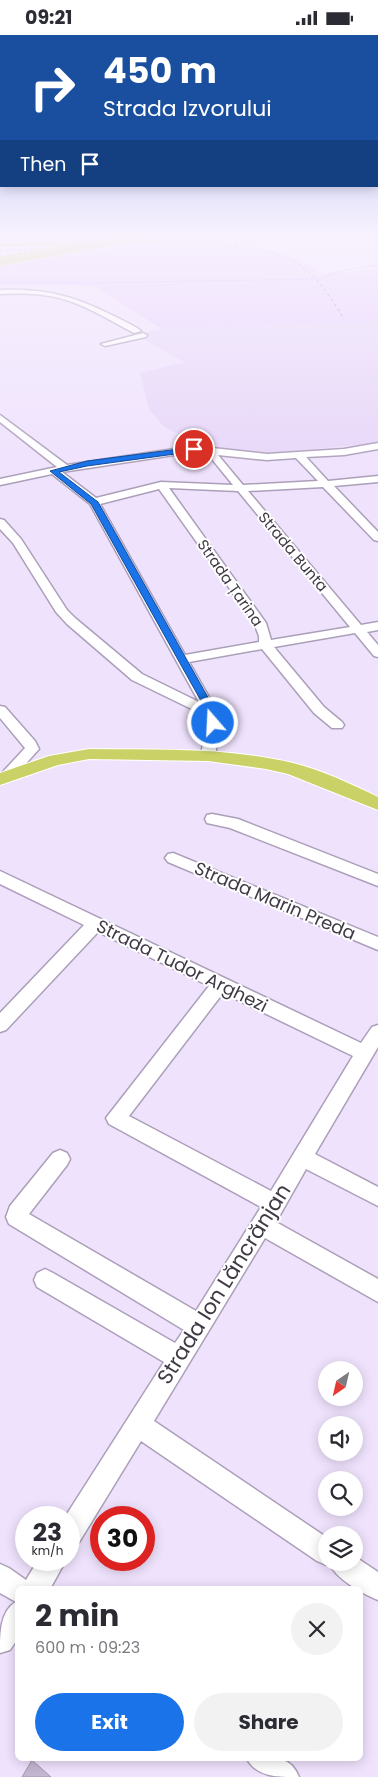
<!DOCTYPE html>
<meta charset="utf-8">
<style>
body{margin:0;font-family:Poppins,sans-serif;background:#f2f2f3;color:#2b2b33;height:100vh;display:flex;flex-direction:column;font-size:19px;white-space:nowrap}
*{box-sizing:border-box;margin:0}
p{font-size:16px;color:#7c7c81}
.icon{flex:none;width:28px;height:28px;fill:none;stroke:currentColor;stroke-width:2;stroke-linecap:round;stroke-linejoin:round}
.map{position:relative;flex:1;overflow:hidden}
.details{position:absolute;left:15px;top:1551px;width:348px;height:175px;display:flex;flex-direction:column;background:#fff;border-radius:8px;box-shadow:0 2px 12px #0003}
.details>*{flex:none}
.top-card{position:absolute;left:0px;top:0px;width:379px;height:152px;box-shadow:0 2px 12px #0003;background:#1a4fa0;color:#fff;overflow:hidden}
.needle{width:32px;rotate:214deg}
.fabs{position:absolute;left:318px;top:1326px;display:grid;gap:10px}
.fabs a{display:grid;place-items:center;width:45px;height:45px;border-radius:50%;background:#fff;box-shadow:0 2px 12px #0003;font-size:25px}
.speed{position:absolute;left:15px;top:1471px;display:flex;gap:10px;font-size:25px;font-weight:700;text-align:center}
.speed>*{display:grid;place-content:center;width:65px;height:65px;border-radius:50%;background:#fff;box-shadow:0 2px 12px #0003;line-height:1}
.speed small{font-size:12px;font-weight:400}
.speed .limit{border:8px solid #d22;background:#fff;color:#111}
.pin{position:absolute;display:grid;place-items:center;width:42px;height:42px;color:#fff;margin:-21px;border:2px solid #fff;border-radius:50%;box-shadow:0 1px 5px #0007}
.me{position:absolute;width:55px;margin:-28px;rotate:341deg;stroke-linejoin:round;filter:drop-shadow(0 0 4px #0008)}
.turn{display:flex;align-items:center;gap:18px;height:105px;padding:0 20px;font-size:22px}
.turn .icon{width:65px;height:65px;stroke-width:2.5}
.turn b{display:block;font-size:35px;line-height:42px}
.then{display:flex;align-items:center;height:48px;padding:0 20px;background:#0003;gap:10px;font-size:19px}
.round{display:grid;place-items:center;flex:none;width:52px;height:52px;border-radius:26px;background:#f2f2f3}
.summary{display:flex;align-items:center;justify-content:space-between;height:85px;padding:0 20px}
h1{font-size:30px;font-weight:700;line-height:38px}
.primary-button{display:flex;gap:10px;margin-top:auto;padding:10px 20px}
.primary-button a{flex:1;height:58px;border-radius:30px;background:#1a73e8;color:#fff;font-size:20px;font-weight:700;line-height:58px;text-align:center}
.primary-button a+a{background:#f2f2f3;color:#2b2b33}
.status{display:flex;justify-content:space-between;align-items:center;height:35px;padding:0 25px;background:#fff;direction:ltr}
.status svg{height:14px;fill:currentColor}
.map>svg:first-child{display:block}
.built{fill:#e6d6f8}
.green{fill:#e6cefd}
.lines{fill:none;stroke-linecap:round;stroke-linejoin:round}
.stream{stroke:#d7adfe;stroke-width:1}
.building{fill:#c3b6d0;stroke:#a397b0}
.minor-casing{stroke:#ac9fb9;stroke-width:3}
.major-casing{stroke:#fff;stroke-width:2}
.minor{fill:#fff;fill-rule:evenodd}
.major{fill:#cad267;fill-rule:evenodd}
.rail{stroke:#8a8193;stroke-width:1;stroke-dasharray:3 3;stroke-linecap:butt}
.major-bridge-casing{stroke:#fff;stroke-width:10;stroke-linecap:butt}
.major-bridge{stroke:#cad267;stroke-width:9}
.route{fill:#1a73e8;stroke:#114b97}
.labels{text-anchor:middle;stroke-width:4;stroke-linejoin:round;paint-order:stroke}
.far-street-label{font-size:15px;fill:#403a45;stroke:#fff}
.street-label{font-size:18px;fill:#403a45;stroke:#fff}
.near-street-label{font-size:21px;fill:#403a45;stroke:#fff}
</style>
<div class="status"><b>09:21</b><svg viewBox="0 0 49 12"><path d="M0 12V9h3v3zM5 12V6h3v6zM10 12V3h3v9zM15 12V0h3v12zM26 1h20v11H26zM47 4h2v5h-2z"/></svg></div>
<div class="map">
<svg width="378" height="1742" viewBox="0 0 378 1742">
<rect width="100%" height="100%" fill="#efe2fd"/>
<path class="built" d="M0,199H90L97,202L32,208L0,209Z
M378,287V408L272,418L237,417L207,411L164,392L149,374L140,338L184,327L134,299L162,294Z"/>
<path class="green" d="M163,207L241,208L291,220L322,239L378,234V287L162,294L94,251L0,250V229L59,219Z"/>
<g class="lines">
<path class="stream" d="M0,247L80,248L322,244L336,237L378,230"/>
</g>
<path class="building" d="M32,1725L51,1742H22Z"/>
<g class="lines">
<g class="minor-casing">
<path id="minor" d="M90,199H98L103,202L100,204Z
M0,255C45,253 74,261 114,281C123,286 134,290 141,296L134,298C109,285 83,268 55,262C37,258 18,258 0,259Z
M143,298L147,300L146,302L105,311L101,309Z
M0,380L67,430L194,411L267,419L344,414L378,408V414L344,420L306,422L328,446L378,441V447L334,451L378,497V506L374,505L323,452L248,456L361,590L378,587V595L367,597L378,610V622L374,621L355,598L274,612L324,672L342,687L344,690L342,693H332L314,678L262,614L189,627L218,678L220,688L215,721L213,724H203L201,721L206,688L204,680L132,645L67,589L56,577L13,508L0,494V484L4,485L21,504L67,575L75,583L142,639L199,667L90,469L52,439L0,450V444L57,432L0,387ZM194,417L207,418L233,450L161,447L96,463L62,437ZM218,420L267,425L296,423L318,446L243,450ZM169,453L238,456L350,592L271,605L266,588ZM159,454L254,588L259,601V607L185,620L100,469Z
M0,671L5,672L35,706L39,714L11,745H1L0,740L25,713L0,683Z
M212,779L238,784L378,839V851L230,793L207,788L205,784L207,780Z
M173,818L378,902V915L168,827L165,823L168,819Z
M0,836L361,1008L372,992L378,990V1012L315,1119L378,1152V1171L306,1134L276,1187L378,1244V1267L265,1203L154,1386L326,1502V1528H354V1521L378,1537V1565C363,1559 336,1544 329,1528L326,1530L317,1526L141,1406L78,1509L69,1513V1482H65L164,1327L37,1252L34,1245L37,1238L45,1234L53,1238L175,1308L184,1295L9,1189L6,1182L10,1171L53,1118L60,1115L67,1118L70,1124L67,1130L29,1179L196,1276L261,1172L109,1089L106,1083L209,951L98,897L6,995L0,997V978L84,890L0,849ZM223,958L353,1021L271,1156L129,1081Z
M38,1525H66L50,1554H18V1603L10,1615L0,1618C0,1599 0,1576 16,1567L0,1558V1529L9,1533L26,1545Z
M247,1724C269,1723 290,1718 299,1742C277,1742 257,1742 247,1724Z"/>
</g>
<g class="major-casing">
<path id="major" d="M166,199H181L128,210L0,212V208L128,206Z
M89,714C157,715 226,712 293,728C322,735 351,749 378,762V775L288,739L266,734L208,726L89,724L58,730L0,750V738L49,721Z"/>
</g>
<use href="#minor" class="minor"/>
<use href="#major" class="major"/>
<path class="rail" d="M223,211C291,218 308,224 344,284
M0,216L378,199"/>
<g class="major-bridge-casing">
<path id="major-bridge" d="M0,226L143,201"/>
</g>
<use href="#major-bridge" class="major-bridge"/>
</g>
<linearGradient id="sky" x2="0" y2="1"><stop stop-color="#a1b1f1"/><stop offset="0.45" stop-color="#f8f2fe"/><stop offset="1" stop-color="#f8f2fe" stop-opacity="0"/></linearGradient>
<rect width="378" height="442" fill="url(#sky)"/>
<path class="route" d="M194,412L197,413V416L87,431L59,437L98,467L214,673L217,688L213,691L208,688L205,673L91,469L50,436L87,426Z"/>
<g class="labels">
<g class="far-street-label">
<text transform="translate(293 517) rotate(50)" y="5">Strada Bunta</text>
<text transform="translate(230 548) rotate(55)" y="5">Strada Țarina</text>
</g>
<g class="street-label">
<text transform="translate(275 866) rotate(23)" y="6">Strada Marin Preda</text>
<text transform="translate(182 931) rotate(26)" y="6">Strada Tudor Arghezi</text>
</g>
<g class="near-street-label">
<text transform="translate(224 1249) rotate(-58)" y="7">Strada Ion Lăncrănjan</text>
</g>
</g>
</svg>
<div class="fabs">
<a><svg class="needle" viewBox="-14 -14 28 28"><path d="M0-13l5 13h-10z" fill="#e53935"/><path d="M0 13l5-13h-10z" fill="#7c7c81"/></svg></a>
<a><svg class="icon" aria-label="sound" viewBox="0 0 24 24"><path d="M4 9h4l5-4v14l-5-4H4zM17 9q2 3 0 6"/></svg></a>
<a><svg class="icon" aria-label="search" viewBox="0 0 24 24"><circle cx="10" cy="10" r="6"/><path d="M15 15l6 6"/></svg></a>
<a><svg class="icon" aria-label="layers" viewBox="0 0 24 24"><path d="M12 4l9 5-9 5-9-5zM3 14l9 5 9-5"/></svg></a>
</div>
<div class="speed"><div>23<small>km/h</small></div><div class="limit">30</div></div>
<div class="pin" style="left:194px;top:414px;background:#d93025"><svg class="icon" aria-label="arrive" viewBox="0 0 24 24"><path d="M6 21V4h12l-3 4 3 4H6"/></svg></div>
<svg class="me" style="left:213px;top:688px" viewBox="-20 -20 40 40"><circle r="17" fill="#1a73e8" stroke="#fff" stroke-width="3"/><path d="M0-11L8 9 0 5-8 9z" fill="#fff"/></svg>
<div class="top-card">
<div class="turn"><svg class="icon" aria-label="right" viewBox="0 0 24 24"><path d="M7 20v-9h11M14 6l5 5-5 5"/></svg><div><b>450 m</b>Strada Izvorului</div></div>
<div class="then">Then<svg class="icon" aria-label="arrive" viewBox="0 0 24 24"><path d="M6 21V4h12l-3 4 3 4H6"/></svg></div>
</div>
<section class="details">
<div class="summary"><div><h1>2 min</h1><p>600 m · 09:23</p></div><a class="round"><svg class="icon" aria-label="close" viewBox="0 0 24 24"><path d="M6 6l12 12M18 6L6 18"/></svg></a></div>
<div class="primary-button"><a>Exit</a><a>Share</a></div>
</section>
</div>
